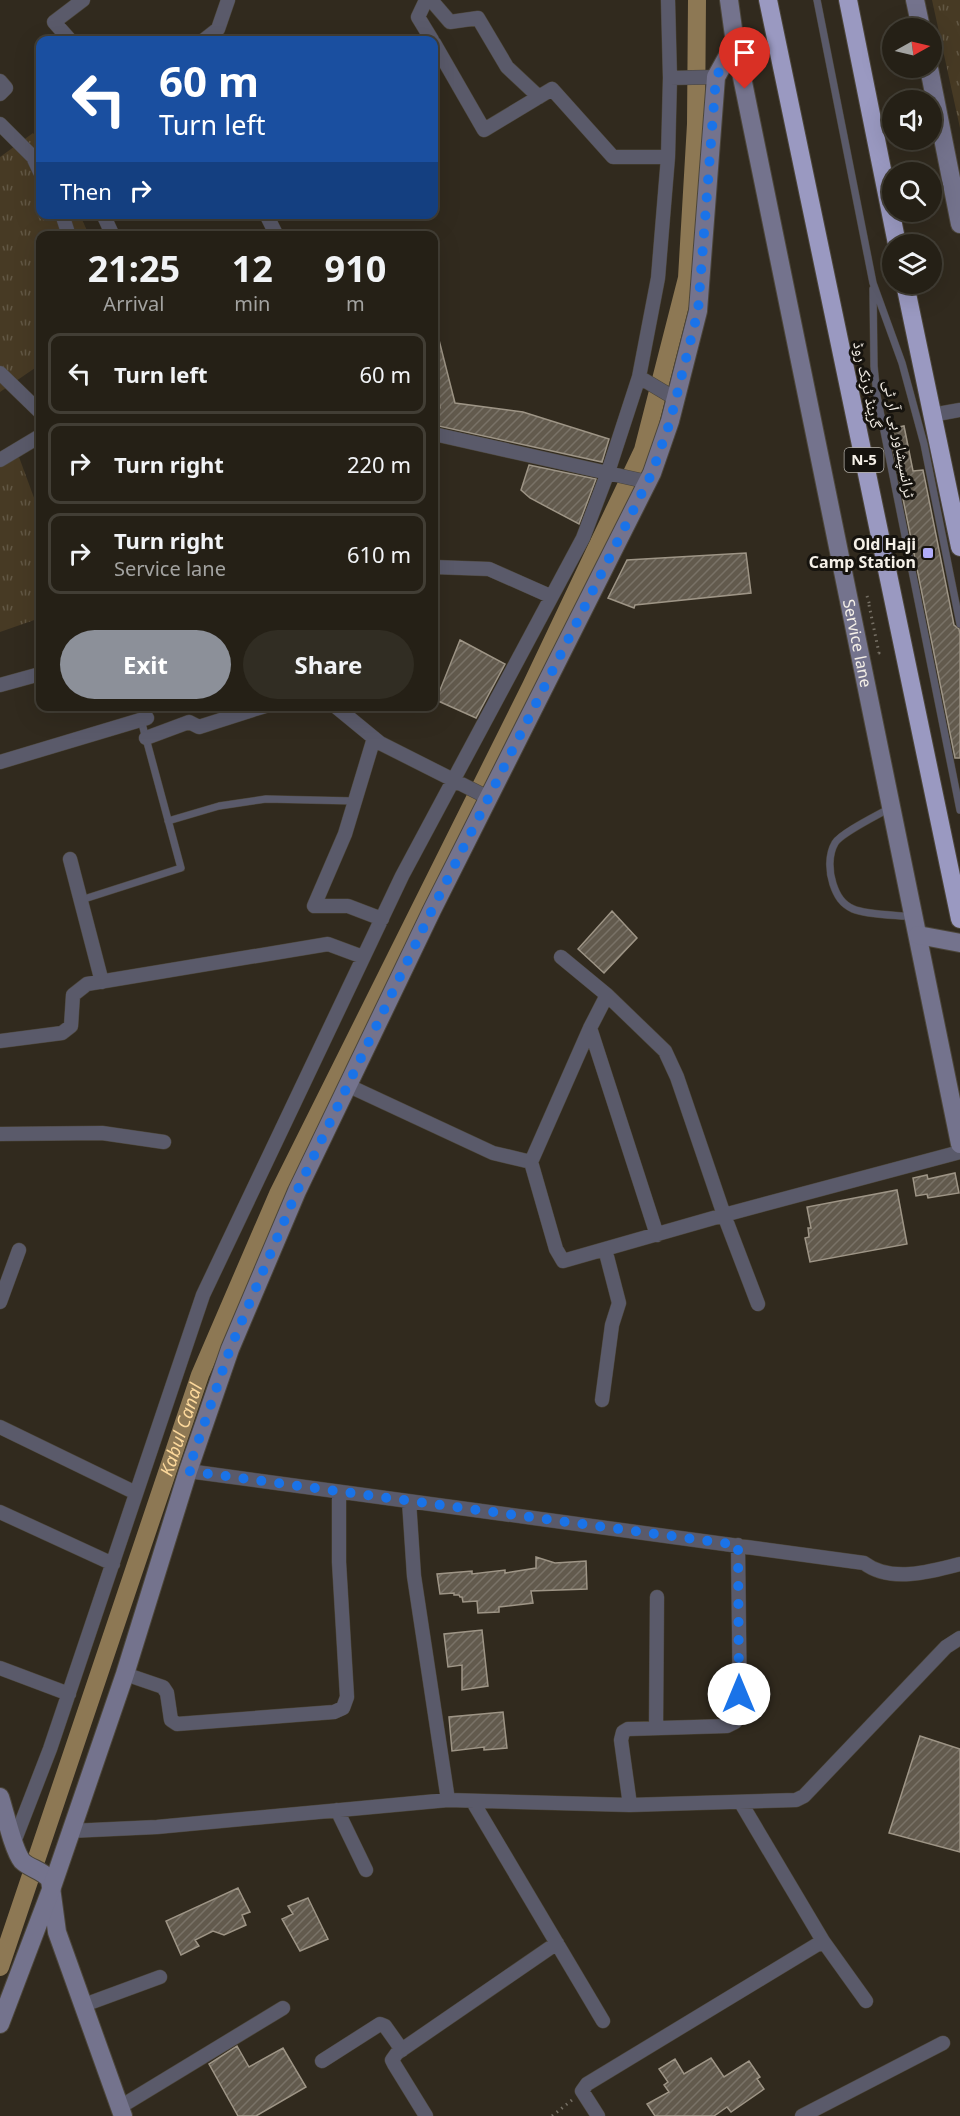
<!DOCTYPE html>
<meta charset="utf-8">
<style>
body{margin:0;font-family:"Noto Sans","Noto Naskh Arabic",sans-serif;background:#312d23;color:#f1f3f6;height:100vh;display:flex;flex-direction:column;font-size:22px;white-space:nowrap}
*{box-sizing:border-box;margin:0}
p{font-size:20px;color:#a3a3a1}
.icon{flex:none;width:33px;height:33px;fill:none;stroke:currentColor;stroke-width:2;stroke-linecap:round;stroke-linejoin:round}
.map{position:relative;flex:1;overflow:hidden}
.panel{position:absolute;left:36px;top:231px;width:402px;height:480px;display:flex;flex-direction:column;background:#252016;border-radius:12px;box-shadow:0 6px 24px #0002,0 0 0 2px #423e35}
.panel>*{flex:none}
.top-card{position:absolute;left:36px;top:36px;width:402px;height:183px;border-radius:12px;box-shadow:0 6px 24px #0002,0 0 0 2px #423e35;background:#1a4fa0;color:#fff;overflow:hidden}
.needle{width:39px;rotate:82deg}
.buttons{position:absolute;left:882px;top:18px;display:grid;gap:12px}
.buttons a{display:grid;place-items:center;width:60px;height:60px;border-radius:50%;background:#252016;box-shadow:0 6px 24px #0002,0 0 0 2px #423e35;font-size:30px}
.pin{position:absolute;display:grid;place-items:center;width:51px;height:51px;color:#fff;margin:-62px -26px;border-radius:50% 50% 50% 0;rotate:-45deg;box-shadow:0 0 6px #0007}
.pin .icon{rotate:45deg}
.me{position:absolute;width:66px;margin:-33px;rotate:0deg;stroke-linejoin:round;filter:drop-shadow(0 0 4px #0008)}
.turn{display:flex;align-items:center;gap:21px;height:126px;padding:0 24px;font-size:27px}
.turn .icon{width:78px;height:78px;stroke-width:2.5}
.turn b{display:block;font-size:42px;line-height:51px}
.then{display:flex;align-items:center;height:57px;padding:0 24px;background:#0003;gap:12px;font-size:22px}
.eta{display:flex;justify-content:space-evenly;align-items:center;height:102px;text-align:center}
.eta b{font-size:36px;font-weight:700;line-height:42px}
.button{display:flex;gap:12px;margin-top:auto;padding:12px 24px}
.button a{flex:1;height:69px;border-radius:36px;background:#8c9099;color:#fff;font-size:24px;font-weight:700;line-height:69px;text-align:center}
.button a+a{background:#312d23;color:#f1f3f6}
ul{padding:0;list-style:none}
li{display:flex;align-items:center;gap:18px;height:81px;margin:0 12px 9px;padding:0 12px;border:3px solid #423e35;border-radius:12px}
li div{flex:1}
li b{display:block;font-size:22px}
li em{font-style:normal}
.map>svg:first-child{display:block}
.grass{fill:url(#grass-tufts)}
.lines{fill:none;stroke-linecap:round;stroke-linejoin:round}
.canal{stroke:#8d7854;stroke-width:18}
.building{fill:url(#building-hatch);stroke:#9e9586;stroke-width:1.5}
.lane-casing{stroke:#4c463a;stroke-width:8}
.street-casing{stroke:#4c463a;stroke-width:15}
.secondary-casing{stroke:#4c463a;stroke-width:20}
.highway-casing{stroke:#4c463a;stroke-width:20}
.path{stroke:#767065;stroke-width:3;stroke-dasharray:1.5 4.5;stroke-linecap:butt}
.lane{stroke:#5a5a6a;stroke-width:7}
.street{stroke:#5a5a6a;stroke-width:14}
.secondary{stroke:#74738d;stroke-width:18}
.highway{stroke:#9a99c1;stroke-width:18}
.route{stroke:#1a73e8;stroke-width:10;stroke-dasharray:0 18}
.poi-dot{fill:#b1adfa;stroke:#16130e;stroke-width:2}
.labels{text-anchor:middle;stroke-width:6;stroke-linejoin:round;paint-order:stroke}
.shield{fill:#16130e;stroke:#b2aea7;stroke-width:1.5}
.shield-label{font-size:15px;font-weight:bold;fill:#f5f0e8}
.street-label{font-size:16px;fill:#f5f0e8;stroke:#16130e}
.poi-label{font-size:16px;font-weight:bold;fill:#f5f0e8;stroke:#16130e;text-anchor:end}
.water-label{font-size:18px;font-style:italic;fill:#fcd89b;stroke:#16130e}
</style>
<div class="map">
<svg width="960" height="2116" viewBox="0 0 960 2116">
<defs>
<pattern id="grass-tufts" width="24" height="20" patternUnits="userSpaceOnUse" patternTransform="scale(1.5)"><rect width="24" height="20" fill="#473a24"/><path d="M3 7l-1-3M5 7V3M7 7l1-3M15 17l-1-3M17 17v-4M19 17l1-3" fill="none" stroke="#625744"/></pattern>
<pattern id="building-hatch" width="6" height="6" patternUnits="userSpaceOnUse" patternTransform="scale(1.5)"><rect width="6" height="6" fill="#625a4d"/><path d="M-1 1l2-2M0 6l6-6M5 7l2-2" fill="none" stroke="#797267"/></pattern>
</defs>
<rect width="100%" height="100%" fill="#312a1e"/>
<path class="grass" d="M932,0H960V128Z
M33,133L40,142V214L80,215L89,235L40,236V366L35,368L0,392V157Z
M19,457L40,514V618L0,632V465Z"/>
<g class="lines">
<path class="canal" id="s1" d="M0,1967L200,1375L278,1194L531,686L643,450L687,278L696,124L697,0"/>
</g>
<path class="building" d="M434,336H438L455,403L523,412L609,439L602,462L434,425V409L440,408L436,379L434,380Z
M904,426L913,471L923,470L954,625L959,629L960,634V758H955L889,429Z
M529,465L596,479L579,524L530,498L521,490Z
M746,553L751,593L635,605L634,608L608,598L627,560Z
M460,640L505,664L476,718L436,700Z
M612,911L637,938L604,973L578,949Z
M955,1173L959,1193L928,1198L927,1194L916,1196L913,1178L927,1175L928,1179Z
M897,1190L907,1244L810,1262L805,1238L809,1237L808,1228H811L807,1207Z
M536,1557L555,1563L586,1561L587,1589L531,1591L533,1603L499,1607V1612L478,1613L477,1601L463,1602L462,1597H460L459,1595H454V1593L440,1594L437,1574L472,1571V1574L505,1570V1573L536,1568Z
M482,1630L488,1686L462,1690V1665L448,1667L444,1634Z
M503,1712L507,1748L484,1750V1747L452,1751L449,1717Z
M920,1736L960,1749V1852L889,1833Z
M238,1888L250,1912L242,1915L246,1925L224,1935L213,1931L195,1940L199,1946L181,1955L166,1921Z
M308,1898L328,1939L300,1951L282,1919L293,1914L288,1906Z
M237,2046L249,2067L283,2048L306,2087L256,2116H238L209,2064Z
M711,2058L724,2077L749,2061L760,2077L757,2079L764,2089L731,2112L727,2107L714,2116H655L647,2104L669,2092L664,2085L668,2082L659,2069L675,2059L684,2074Z"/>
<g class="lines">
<g class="lane-casing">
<path id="lane" d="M817,0L873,283L902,363L924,444L960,624
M873,289L874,366L877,396L960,810
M890,808C878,815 841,833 835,843C828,855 829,872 833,884C837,896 842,904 853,909C866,915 898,915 913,917
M168,821L219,806L266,799L355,801
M81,900L181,868L141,720"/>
</g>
<g class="street-casing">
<path id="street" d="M426,0L418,17L432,40
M431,0L450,22L478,18L507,67L539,97
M70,40L54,22L83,0
M204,40L218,29L228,0
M434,43L484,130L552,89L613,157H668L670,78L668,0
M670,78L716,77
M0,81L6,88L0,94
M0,124L33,157L40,172
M62,214L69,236
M103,214L113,236
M266,214L277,236
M0,373L40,412
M639,377L676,399
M932,415L960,410
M434,434L648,482
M0,460L40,436
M434,567L489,569L550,596
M0,685L40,674
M335,706L380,743L489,798
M146,738L189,722L199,727L265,706
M374,738L345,834L314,906H348L382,919
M0,762L147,718
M70,859L102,982
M561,957L607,995
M590,1028L657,1235
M0,1041L62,1033L71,1026L73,995L87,984L328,944L363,957
M349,1086L493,1153L531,1162L556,1249L563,1261L724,1215L960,1152
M0,1134L102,1133L164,1142
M531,1162L590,1028L607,995L665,1051L677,1077L724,1215L758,1304
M0,1302L19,1250
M602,1400L612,1325L619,1303L605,1249
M0,1427L136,1493
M188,1471L864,1563C890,1583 930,1572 960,1564
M409,1501L414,1576L448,1800
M0,1512L113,1564
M0,1668L69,1694
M125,1674L163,1687L167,1693L171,1720L177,1724L334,1712L343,1708L347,1697L339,1562V1492
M656,1728L657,1597
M473,1802L603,2021
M741,1803L823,1941L866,2001
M630,1805L621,1740L623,1732L628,1729L727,1726L735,1722L740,1716L738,1545
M337,1810L366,1870
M70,1831L157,1827L448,1800L630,1805L796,1800L804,1796L946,1647L960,1638
M14,1842L50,1749L203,1295L402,876L583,538L608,472L639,377L658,278L668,157
M84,2005L160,1977
M322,2061L380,2024L385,2026L402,2050
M120,2107L283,2008
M426,2116L394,2064L392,2060L397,2053L557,1943
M598,2116L582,2091L587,2084L823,1941
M802,2116L943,2043"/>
</g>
<g class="secondary-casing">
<g id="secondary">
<path id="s2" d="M729,0L735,43L960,1144"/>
<path d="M915,0L921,28"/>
<path d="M929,68L960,224"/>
<path d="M918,935L960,943"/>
<path d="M0,1797C5,1812 13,1850 22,1861C30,1869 43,1870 50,1880L57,1932L123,2116"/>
<path d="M0,2024L52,1887L125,1674L188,1471L230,1349L297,1191L432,910L652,473L670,421L698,311L716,77L735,43"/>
</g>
</g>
<g class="highway-casing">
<path id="highway" d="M768,0L960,919
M848,0L897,244
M905,284L960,547"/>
</g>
<path class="path" d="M867,596L870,606
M869,605L879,653H877
M552,2116L572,2100"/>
<use href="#lane" class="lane"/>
<use href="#street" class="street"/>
<use href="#secondary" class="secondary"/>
<use href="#highway" class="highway"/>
</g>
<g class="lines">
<path class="route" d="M739,1694L738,1545L188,1471L230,1349L297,1191L432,910L652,473L670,422L698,311L716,77L735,43L745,89"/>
</g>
<rect class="poi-dot" x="922" y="547" width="12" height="12" rx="3"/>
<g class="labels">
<rect class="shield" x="844.5" y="448" width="39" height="24" rx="4.5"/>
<g class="shield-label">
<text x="864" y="465">N-5</text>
</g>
<g class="street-label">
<text transform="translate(868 385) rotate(78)" y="6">گرینڈ ٹرنک روڈ</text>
<text transform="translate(900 439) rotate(80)" y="6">ٹرانسپشاور بی آر ٹی</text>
<text dy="6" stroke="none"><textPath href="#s2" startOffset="656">Service lane</textPath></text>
</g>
<g class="poi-label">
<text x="916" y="550">Old Haji<tspan x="916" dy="18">Camp Station</tspan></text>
</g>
<g class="water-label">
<text dy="6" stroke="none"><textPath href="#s1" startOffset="567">Kabul Canal</textPath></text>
</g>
</g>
</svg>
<div class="buttons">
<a><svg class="needle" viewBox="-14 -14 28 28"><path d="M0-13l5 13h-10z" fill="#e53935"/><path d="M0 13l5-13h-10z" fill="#a3a3a1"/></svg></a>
<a><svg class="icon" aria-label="sound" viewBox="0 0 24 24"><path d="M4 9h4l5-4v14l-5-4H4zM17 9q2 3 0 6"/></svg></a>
<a><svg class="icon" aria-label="search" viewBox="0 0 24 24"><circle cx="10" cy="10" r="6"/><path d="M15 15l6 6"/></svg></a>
<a><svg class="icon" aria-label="layers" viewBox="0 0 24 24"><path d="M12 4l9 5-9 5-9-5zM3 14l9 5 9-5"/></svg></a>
</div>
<div class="pin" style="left:745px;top:89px;background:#d93025"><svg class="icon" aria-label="arrive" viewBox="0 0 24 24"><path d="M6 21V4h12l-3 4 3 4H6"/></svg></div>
<svg class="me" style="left:739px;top:1694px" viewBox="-20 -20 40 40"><circle r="19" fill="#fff"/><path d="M0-13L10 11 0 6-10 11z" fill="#1a73e8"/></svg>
<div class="top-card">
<div class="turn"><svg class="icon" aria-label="left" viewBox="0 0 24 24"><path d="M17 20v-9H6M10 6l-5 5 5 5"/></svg><div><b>60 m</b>Turn left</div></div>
<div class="then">Then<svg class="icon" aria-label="right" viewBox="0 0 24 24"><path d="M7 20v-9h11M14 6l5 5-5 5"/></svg></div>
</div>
<section class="panel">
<div class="eta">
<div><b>21:25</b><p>Arrival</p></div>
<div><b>12</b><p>min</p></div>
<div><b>910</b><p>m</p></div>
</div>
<ul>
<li><svg class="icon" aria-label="left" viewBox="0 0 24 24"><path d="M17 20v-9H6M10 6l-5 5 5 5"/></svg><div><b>Turn left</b></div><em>60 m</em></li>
<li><svg class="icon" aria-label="right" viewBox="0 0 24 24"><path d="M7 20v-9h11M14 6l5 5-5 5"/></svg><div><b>Turn right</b></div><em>220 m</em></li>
<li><svg class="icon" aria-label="right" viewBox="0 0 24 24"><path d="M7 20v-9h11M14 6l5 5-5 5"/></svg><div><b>Turn right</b><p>Service lane</p></div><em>610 m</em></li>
</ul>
<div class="button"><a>Exit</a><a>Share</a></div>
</section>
</div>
